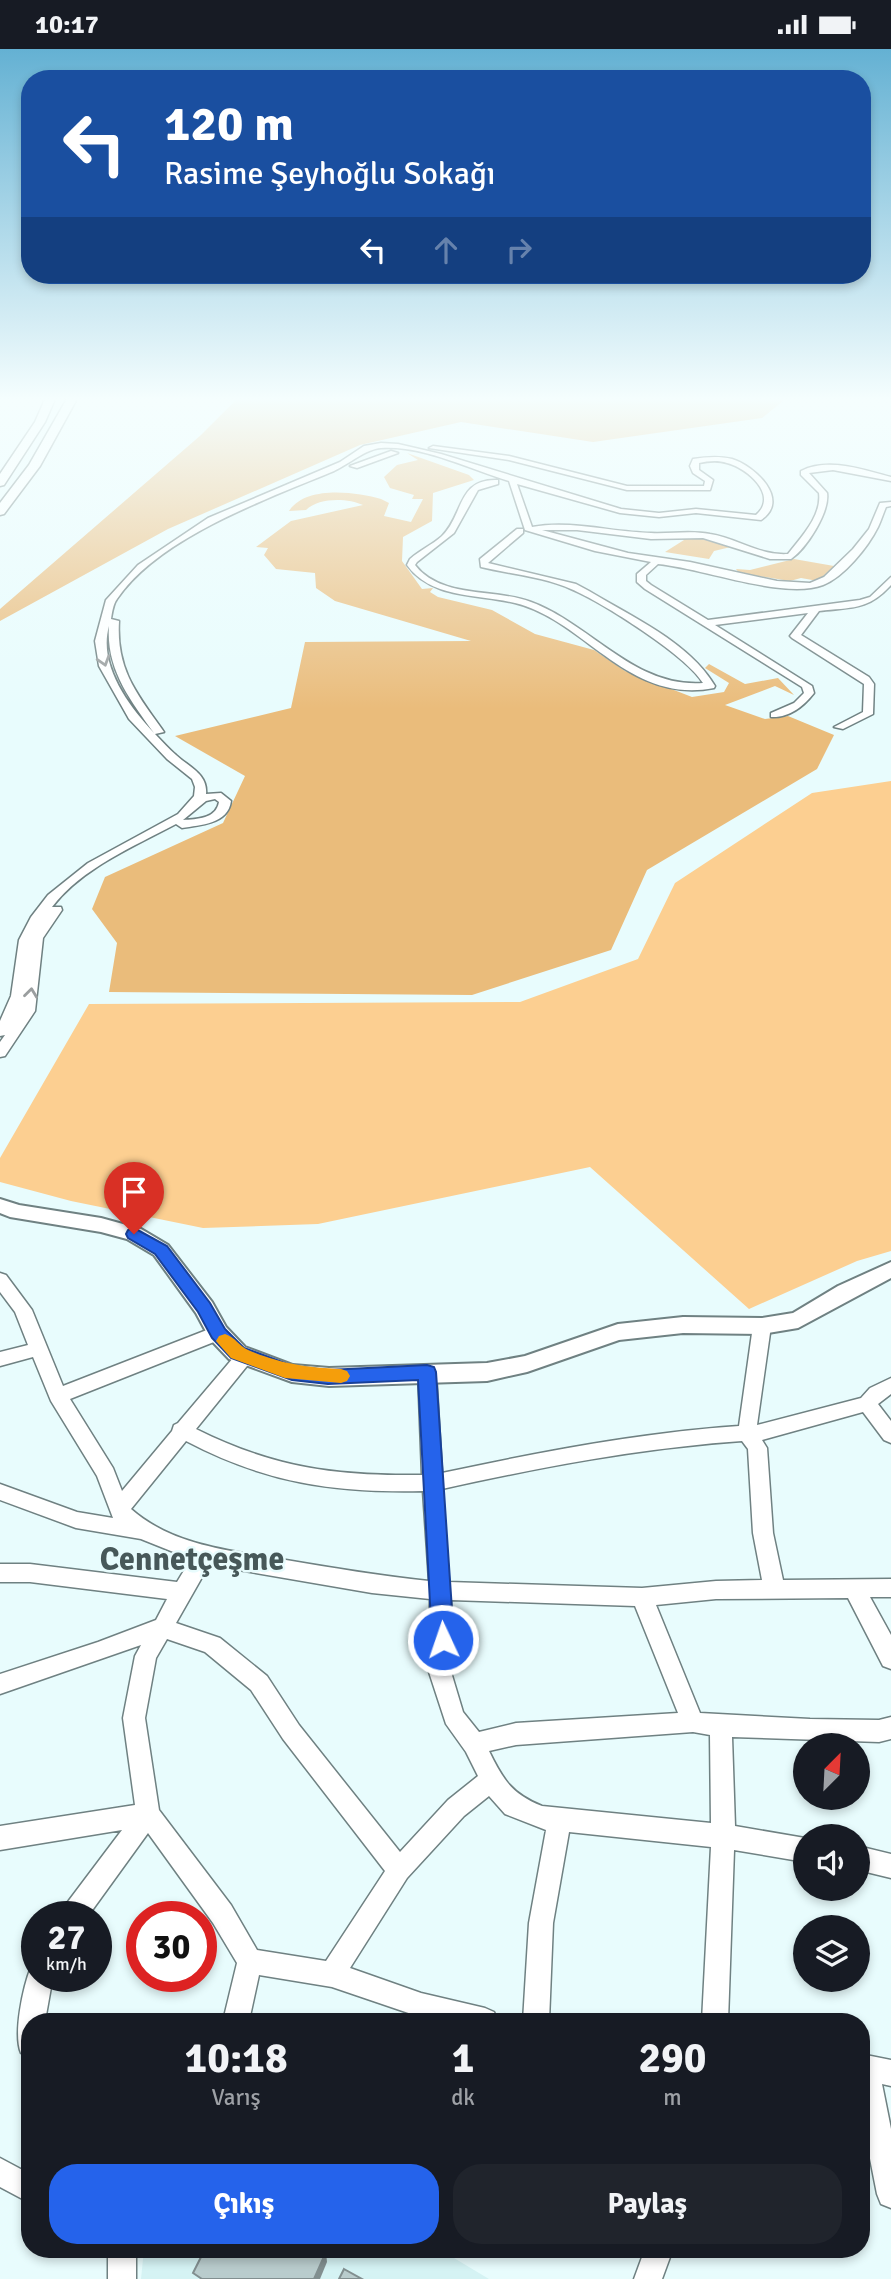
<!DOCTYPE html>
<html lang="tr">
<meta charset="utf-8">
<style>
body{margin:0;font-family:Signika,sans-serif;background:#20242c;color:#f1f3f6;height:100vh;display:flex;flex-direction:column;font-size:26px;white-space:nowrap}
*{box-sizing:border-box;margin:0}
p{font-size:23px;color:#9ea1a6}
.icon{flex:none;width:38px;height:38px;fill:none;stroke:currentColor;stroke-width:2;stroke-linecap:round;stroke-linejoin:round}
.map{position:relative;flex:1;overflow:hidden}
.details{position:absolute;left:21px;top:1964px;width:849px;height:245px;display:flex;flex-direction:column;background:#171b24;border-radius:28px;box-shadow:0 4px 10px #0003}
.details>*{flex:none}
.guide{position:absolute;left:21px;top:21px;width:850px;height:214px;border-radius:28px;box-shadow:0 4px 10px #0003;background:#1a4fa0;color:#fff;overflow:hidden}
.needle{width:46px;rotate:24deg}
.fabs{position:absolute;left:793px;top:1684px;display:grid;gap:14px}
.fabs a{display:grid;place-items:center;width:77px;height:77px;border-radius:50%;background:#171b24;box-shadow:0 4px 10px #0003;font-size:35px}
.speed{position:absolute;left:21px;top:1852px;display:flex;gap:14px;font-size:35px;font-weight:700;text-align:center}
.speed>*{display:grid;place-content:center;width:91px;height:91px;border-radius:50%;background:#171b24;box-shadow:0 4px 10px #0003;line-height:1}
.speed small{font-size:18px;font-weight:400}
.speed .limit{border:10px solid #d22;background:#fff;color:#111}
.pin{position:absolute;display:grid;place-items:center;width:60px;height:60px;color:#fff;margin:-72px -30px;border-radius:50% 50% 50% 0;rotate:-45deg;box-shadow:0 0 7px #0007}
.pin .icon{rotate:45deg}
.me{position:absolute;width:77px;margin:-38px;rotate:357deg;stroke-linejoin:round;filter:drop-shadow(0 0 5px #0008)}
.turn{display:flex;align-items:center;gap:24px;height:147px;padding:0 28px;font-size:32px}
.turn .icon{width:91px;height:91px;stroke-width:2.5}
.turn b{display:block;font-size:49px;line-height:60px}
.lanes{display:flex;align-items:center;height:66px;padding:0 28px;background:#0003;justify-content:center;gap:35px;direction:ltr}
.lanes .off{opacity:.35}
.eta{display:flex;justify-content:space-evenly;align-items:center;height:119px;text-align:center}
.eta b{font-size:42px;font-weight:700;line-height:49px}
.button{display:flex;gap:14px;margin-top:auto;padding:14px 28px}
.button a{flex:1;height:80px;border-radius:28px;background:#2563eb;color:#fff;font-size:28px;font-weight:700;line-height:80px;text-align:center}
.button a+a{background:#20242c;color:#f1f3f6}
.status{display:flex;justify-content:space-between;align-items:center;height:49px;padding:0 35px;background:#171b24;direction:ltr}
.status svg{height:19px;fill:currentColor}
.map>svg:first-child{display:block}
.built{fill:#d5f3f4}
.green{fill:#fccf91}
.forest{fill:#eabc7b}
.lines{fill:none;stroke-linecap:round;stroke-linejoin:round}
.minor-casing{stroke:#6f8182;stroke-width:3}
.major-casing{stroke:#6f8182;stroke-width:4}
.highway-casing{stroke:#6f8182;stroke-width:3}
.minor{fill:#fff;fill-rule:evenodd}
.major{fill:#fff;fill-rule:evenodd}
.highway{fill:#fff;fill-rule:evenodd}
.shaded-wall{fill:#828f90}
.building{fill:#b9cccd;stroke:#828f90;stroke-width:2}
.oneway{stroke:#9a9e9f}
.route{fill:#2563eb;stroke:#184099;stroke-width:2}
.slow{fill:#f59e0b}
.labels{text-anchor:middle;stroke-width:5;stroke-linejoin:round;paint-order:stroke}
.near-district-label{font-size:32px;font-weight:bold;fill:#475859;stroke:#e8fcfd}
</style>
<div class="status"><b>10:17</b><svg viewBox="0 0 49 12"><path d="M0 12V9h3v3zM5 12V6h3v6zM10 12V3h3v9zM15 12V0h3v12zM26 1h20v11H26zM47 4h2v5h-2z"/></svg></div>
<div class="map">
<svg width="891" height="2230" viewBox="0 0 891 2230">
<rect width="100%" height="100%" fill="#e8fcfd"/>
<path class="built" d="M144,2200H439L489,2230H141Z"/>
<path class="green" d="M891,732V1202L857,1212L749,1260L590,1118L318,1175L203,1179L71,1152L0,1133V1109L89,955L520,953L638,910L675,834L812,744Z"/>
<path class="forest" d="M239,348H788L762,369L593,393L461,373L360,396L168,480L0,572V560L201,386Z
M407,404L469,426L474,431L433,444L432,472L403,488L402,512L422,540L433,539L430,543L438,548L492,561L535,585L594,601L625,622L692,648L724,643L729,634L705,619L709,615L745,635L778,629L794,646L775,637L725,656L765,670L788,667L834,686L817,720L647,821L611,901L472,946L109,943L117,894L92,860L105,828L223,774L245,727L175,687L291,659L305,593L471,592L335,552L316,539L315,524L276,520L264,506L268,499L256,498L291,472L363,456C348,449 319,448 306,461L289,462C306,436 356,443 381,450L389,454L384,467L411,473L423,450H412L414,446L390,439L384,428L397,416L418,411Z
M680,487L719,490L735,497L714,502L709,510L665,503L684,491Z
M794,510L834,517L818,532L801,529L790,532L739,524L736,520L750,521Z"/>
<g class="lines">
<g class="minor-casing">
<path id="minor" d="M381,394L398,395L441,405L621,460L659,464L696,460L756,466C779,446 747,419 727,414C718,411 708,412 699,414V421L713,431L710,441H627L509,411L429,399L433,397L509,407L627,437H704L705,432L693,424L690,417L693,410C706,408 719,407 732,410C755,417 791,451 761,471L696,464L659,468L620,464L517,435L532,478C572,471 610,483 651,484C670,485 691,481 710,485C737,489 760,507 788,505C801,488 822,467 819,444L801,426V422C829,408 863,421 891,428V432L833,421L809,424L827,444C830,463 806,500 791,510H770L703,489L651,490L577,481H542L628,504L690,513L777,532L810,534L824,528L853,500L869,480L880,454L891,453V457L886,458C883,465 881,472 878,478C868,498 844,528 823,536C784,551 702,519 658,515L646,526V532L651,536L708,571L860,551L870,548L891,528V536C867,562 852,558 819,562L801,586L869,628L874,635L873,665L843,680L834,678L863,663L864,635L792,589L790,587L808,564L715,576L812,637L814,644C804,657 789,669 771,668V664L794,654L804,644L802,638L645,540L637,533V525L651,513L595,502L525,481L509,432C469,420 423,396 381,399C366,400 349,415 334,422C267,450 159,488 117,550C113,555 112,564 111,570L119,572C116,621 137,645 164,683L155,685C162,692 169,700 176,706C189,718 208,725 206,745L221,744L231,752C228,775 201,776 182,779L176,775C133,798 82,819 52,858H61L62,861L43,889L35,962L5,1007L0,1008V993L5,986L0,987V972L11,947L19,891L31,868L48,846L88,814L178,765L194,747L195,738L192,730L167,710L129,670L99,617L95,592L106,551L138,516L208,469L340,413L364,397ZM109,577C106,620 130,651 154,684C128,656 98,616 109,577ZM215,750L219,753C216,770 197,770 183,771L206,752Z
M391,402L398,404L357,419L350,417Z
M498,431V435L478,441L454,484L417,513L415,516C441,550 495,539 531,553C591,575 634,639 703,634C687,607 602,553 571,540C544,528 510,525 481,518L480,510L517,480H523V484L488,514L576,535L589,542C632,568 689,593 715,637L714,639C628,656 585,571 515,554C478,545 431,550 407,516L410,510C420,501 432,496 442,487C464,466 457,429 498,431Z
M0,1224L6,1226L32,1261L63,1337L212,1279H224L227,1284L224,1289L70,1350L113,1419L122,1442L172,1382L174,1376L178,1374L239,1302L245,1300L251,1302L254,1307L251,1312L196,1380C274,1419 336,1427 422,1426L418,1323L421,1318L427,1316L433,1318L436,1323L442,1424C540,1403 638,1384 739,1377L753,1277L756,1272H768L771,1277L757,1376L861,1349L870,1339L891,1329V1345L878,1355L891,1372V1394L884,1391L863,1363L762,1391L767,1399L773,1484L783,1531L891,1530V1548H870L891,1586V1620L883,1617L848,1549L716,1550L656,1556L700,1664L810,1670L879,1671L891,1668V1690L879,1693L732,1688L735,1777L805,1789V1813L734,1801L728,1972H702L711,1798L569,1783L553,1874L549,1972H523L529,1874L546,1781L505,1765L489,1747L464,1767L407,1829L350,1919L421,1944L485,1959L494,1963L498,1972H432L332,1938L259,1926L249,1972H223L237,1914L213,1874L148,1784L88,1867H61L64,1858L122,1781L0,1801V1777L135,1756L123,1669L135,1607L141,1596L0,1645V1625L98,1593L156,1571L167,1550L30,1533H0V1515H30L177,1533L191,1510L141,1490L76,1479L0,1451V1435L77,1463L113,1469L97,1427L51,1352L33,1308L0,1317V1303L28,1296L15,1263L0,1243ZM186,1392C266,1434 334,1444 423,1442L429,1532C381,1527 333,1519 286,1511C232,1502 173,1497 131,1460ZM742,1392L748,1400L753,1484L762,1531L716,1532L642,1539L449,1533L442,1440C541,1418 641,1399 742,1392ZM209,1516L372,1544L430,1550L429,1623L446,1675L466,1703L478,1727L448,1751L400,1803L299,1676L267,1627L220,1589L176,1574ZM451,1551L635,1557L678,1664L516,1674L479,1683L463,1663L451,1623ZM167,1590L205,1603L251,1641L283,1690L385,1822L326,1912L257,1901L231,1856L159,1761L145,1669L156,1609ZM693,1683L710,1686L711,1774L542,1757C512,1745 503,1731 489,1702L516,1696Z
M858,1797L891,1805V1829L858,1821Z
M37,1916V1927H53L45,1972H30V2008L21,2004C13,1985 23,1938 31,1918Z
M861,2005L891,2011V2037L882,2035L891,2080V2159L881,2155L877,2145L861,2064Z
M0,2109L30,2125V2154L0,2138Z
M108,2200H136V2230H108Z
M645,2200H673L662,2230H634Z"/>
</g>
<g class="major-casing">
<path id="major" d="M0,1150L19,1156L101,1169L141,1180L168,1196L212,1253L226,1278L245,1298L293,1316L329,1319L487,1314L525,1307L618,1275L683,1268L762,1269L793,1264L838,1237L891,1213V1229L798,1279L762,1285L683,1284L619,1291L527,1323L487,1332L329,1337L292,1333L229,1310L210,1290L196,1264L154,1206L127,1190L101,1183L10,1168L0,1164Z"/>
</g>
<g class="highway-casing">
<path id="highway" d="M46,348H56L45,373L4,436L0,437V425L35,373Z
M68,348H78L40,417L4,465L0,466V454L29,416Z"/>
</g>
<use href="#minor" class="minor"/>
<use href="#major" class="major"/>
<use href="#highway" class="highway"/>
</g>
<path class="shaded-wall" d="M326,2203L327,2213L320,2230H314Z"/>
<path class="building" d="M205,2200H320L326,2203L314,2230H202L193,2224Z
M344,2220L362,2230H339Z"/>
<defs><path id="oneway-chevron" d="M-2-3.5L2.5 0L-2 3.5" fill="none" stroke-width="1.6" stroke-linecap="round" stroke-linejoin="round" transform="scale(1.75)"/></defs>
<g class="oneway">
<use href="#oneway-chevron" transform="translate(104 612) rotate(73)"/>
<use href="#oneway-chevron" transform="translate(31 944) rotate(-83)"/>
</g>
<linearGradient id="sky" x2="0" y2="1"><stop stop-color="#64b1d3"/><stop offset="0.53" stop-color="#f5fefe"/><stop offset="1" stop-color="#f5fefe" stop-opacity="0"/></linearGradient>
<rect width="891" height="660" fill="url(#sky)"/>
<path class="route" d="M134,1179L167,1197L210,1254L225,1280L244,1299L293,1317L328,1321L427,1316L434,1318L436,1323L454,1591L451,1598L443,1600L436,1598L432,1591L418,1331L328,1335L292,1331L231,1309L212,1289L198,1263L155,1205L128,1189L126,1185L128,1181Z"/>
<path class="slow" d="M225,1285C235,1288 239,1297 248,1301C282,1315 304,1318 341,1320L347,1322L350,1327L347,1332L341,1334L285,1329L231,1309L216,1292L219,1287Z"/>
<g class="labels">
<g class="near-district-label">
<text x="192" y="1521">Cennetçeşme</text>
</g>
</g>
</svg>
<div class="fabs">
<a><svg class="needle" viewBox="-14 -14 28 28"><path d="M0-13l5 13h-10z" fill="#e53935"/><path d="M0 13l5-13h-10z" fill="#9ea1a6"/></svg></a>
<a><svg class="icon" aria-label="sound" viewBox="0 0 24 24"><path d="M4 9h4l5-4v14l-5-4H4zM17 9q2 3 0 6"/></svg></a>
<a><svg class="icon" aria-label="layers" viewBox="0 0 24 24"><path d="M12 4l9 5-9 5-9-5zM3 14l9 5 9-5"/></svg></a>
</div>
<div class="speed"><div>27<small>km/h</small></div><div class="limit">30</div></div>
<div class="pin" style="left:134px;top:1185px;background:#d93025"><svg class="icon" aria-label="arrive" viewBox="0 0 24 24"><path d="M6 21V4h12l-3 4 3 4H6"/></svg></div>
<svg class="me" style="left:443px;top:1591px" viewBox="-20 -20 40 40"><circle r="17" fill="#2563eb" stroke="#fff" stroke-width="3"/><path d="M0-11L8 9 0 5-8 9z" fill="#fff"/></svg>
<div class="guide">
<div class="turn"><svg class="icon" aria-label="left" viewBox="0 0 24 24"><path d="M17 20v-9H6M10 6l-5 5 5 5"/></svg><div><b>120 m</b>Rasime Şeyhoğlu Sokağı</div></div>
<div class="lanes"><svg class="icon" aria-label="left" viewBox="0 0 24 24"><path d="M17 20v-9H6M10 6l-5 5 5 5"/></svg><svg class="icon off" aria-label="ahead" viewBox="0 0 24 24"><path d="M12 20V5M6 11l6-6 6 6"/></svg><svg class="icon off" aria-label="right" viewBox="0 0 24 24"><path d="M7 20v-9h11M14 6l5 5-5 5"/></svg></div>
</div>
<section class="details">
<div class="eta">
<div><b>10:18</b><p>Varış</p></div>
<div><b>1</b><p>dk</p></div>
<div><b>290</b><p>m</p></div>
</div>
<div class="button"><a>Çıkış</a><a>Paylaş</a></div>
</section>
</div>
